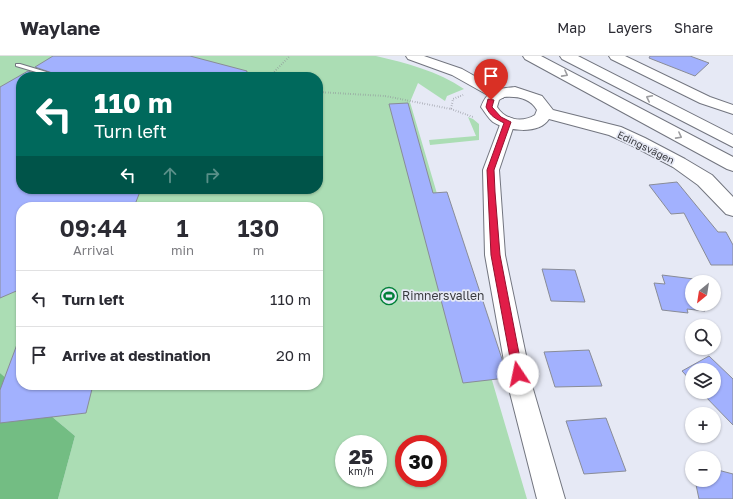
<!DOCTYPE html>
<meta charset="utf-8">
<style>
body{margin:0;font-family:"Golos Text",sans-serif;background:#f7f7f7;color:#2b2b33;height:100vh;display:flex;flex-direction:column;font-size:15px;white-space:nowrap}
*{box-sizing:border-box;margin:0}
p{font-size:13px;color:#7c7c81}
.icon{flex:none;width:22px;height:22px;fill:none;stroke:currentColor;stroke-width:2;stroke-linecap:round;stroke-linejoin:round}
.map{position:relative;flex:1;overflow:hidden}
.side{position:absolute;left:16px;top:146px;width:307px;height:188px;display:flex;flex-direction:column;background:#fff;border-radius:16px;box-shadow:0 1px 3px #0004}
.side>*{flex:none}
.top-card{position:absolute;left:16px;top:16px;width:307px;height:122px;border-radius:16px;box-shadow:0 1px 3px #0004;background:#00695c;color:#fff;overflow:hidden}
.needle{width:26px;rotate:210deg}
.tools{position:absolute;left:685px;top:219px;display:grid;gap:8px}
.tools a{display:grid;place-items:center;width:36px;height:36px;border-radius:50%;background:#fff;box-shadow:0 1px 3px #0004;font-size:20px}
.speed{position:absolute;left:335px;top:379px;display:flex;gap:8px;font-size:20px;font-weight:700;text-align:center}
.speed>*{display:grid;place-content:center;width:52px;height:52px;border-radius:50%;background:#fff;box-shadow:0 1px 3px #0004;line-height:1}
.speed small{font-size:10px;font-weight:400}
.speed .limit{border:6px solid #d22;background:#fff;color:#111}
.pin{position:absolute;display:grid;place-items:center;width:34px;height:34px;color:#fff;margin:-41px -17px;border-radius:50% 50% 50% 0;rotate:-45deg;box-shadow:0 0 4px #0007}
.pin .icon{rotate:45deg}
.me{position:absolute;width:44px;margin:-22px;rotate:349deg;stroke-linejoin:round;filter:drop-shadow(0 0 3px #0008)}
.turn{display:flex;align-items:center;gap:14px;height:84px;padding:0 12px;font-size:18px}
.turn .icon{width:52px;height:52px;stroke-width:2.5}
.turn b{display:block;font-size:28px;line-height:34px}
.lanes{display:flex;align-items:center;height:38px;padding:0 12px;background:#0003;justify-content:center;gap:20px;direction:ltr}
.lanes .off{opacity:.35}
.eta{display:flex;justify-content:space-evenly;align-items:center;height:68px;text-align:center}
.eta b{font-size:24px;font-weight:600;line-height:28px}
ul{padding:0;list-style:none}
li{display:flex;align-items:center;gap:12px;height:56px;padding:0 12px;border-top:1px solid #e1e1e2}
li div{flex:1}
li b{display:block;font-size:15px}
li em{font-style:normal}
header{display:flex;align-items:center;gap:24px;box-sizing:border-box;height:56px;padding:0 20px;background:#fff;border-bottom:1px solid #e1e1e2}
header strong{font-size:19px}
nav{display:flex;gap:22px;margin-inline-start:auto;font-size:14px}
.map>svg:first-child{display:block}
.green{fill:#abddb4;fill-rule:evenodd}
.forest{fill:#73bd83}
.building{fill:#a2b1fe;stroke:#898c97}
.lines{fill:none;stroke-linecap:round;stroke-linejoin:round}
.lane-casing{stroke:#72757f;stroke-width:2}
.street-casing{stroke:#72757f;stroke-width:2}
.secondary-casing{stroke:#72757f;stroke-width:2}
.highway-casing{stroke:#72757f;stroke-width:2}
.path{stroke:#8d8f98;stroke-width:2;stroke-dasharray:0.5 2;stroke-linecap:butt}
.lane{fill:#fff;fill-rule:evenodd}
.street{fill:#fff;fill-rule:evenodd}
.secondary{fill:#fff;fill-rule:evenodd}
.highway{fill:#fff;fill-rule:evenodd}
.oneway{stroke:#9c9c9f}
.route{fill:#e11d48;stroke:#92132f}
.labels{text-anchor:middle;stroke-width:3.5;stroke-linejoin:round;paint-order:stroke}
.far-street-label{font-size:10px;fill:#393a3f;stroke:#e6e9f5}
.poi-label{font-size:12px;fill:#393a3f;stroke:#e6e9f5;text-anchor:start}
</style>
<header>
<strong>Waylane</strong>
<nav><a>Map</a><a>Layers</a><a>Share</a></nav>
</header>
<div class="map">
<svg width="733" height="443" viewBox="0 0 733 443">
<rect width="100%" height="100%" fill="#e6e9f5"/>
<path class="green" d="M0,0H376C406,7 438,15 464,33L447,40L445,45L418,27L410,46L527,443H58L75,380L0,317ZM21,21H318V133H21ZM21,151H318V329H21ZM344,388H378V422H344ZM404,388H438V422H404Z
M468,61L473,63L479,68V84L430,89L429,84L476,80Z"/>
<path class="forest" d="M0,317L75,380L58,443H0Z"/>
<path class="building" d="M53,0H190L247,15L246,21H64L35,11Z
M650,0H690L709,7L695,20L649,2Z
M28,15L48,21H21V133H141L134,151H21V233L0,242V31Z
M408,47L433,137L447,136L503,306L506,322L463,327L389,48Z
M677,126L718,176H726L733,189V209H711L684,157L671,158L649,129Z
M542,213L575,214L585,246L551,245Z
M662,219L694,223L695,226H692V248H702L705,255L687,253L688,257L662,254L654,227L665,228Z
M19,283H21V329H93L86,357L0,367V334Z
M589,294L602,330L555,331L544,296Z
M709,300L733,323V369L701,336H714V314H692V326L682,315Z
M606,362L626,415L584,418L566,365Z
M714,413L733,418V443H699L695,424H714Z"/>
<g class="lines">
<g class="lane-casing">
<path id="lane" d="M16,8H20L63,21H53L16,10Z"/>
</g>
<g class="street-casing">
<path id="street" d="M406,0H424L462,13L503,36L505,39L503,42H493L452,19L408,3Z
M609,0H625L710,41L733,49V58L700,47L611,3Z
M508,61L513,63L515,66L499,114L505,199L533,333L565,443H537L509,333L485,199L483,114L501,66L503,63Z"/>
</g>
<g class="secondary-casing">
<path id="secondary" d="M515,31L542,40L553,54L621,71L645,82L685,103L712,119L733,141V160L726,158L698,129L673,111L633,90L609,79L549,63C539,79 507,75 493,66C488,62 485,56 481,51C488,33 497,33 515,31ZM504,41C517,40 530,42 537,54L535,59C522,67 505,64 497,51L499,44Z"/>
</g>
<g class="highway-casing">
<path id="highway" d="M523,0H541L733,101V115L727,113L525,3Z
M560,0H578L733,79V91L562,3Z"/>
</g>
<path class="path" d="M269,21L290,0
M318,36L385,40L451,53L453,43L463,39
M451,53L473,61"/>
<use href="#lane" class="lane"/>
<use href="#street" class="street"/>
<use href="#secondary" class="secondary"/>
<use href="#highway" class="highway"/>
</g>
<defs><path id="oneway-chevron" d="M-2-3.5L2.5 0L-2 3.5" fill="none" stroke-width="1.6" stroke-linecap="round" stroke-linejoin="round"/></defs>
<g class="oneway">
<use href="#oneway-chevron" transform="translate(565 18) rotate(28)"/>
<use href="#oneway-chevron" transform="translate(649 42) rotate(-153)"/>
<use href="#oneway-chevron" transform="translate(679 80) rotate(28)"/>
</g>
<path class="route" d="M488,43L494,44L492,51L501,61L511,66L494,114L495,136L500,199L523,318L522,322L518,323L514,322L513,318L491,199L488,136L487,114L504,67C496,63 490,60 486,51Z"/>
<defs>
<g id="stadium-ring" transform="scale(0.9)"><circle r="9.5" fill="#e6e9f5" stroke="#007f38" stroke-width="1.5"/><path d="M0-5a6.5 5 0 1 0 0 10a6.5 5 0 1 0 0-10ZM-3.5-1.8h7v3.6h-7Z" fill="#007f38"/></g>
</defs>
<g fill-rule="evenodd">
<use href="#stadium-ring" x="389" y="240"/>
</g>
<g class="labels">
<g class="far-street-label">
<text transform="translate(646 91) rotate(26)" y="4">Edingsvägen</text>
</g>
<g class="poi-label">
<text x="402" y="244">Rimnersvallen</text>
</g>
</g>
</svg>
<div class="tools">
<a><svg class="needle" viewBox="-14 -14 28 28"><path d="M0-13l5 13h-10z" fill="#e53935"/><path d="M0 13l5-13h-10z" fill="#7c7c81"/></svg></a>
<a><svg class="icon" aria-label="search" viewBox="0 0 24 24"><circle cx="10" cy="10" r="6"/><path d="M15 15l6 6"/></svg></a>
<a><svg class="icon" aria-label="layers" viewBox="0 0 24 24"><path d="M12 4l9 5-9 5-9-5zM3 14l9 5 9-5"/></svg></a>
<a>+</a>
<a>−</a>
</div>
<div class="speed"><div>25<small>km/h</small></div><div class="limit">30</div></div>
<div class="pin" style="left:491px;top:44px;background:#d93025"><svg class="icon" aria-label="arrive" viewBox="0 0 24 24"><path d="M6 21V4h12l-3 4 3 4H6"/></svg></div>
<svg class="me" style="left:518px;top:318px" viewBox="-20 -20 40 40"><circle r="19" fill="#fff"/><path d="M0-13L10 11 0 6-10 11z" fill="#e11d48"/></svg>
<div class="top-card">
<div class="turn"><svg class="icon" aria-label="left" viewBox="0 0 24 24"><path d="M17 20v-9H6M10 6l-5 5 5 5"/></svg><div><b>110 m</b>Turn left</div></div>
<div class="lanes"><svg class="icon" aria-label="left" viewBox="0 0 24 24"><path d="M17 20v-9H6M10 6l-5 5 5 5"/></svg><svg class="icon off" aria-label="ahead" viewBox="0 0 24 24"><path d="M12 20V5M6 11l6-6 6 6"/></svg><svg class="icon off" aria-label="right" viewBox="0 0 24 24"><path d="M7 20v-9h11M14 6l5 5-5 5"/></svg></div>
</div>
<section class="side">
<div class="eta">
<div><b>09:44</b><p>Arrival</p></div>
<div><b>1</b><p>min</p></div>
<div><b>130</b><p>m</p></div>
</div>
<ul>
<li><svg class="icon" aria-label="left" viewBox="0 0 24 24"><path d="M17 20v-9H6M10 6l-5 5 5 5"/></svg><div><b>Turn left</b></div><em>110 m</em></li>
<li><svg class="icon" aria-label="arrive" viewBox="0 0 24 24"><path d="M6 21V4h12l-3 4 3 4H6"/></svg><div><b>Arrive at destination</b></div><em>20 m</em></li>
</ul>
</section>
</div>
